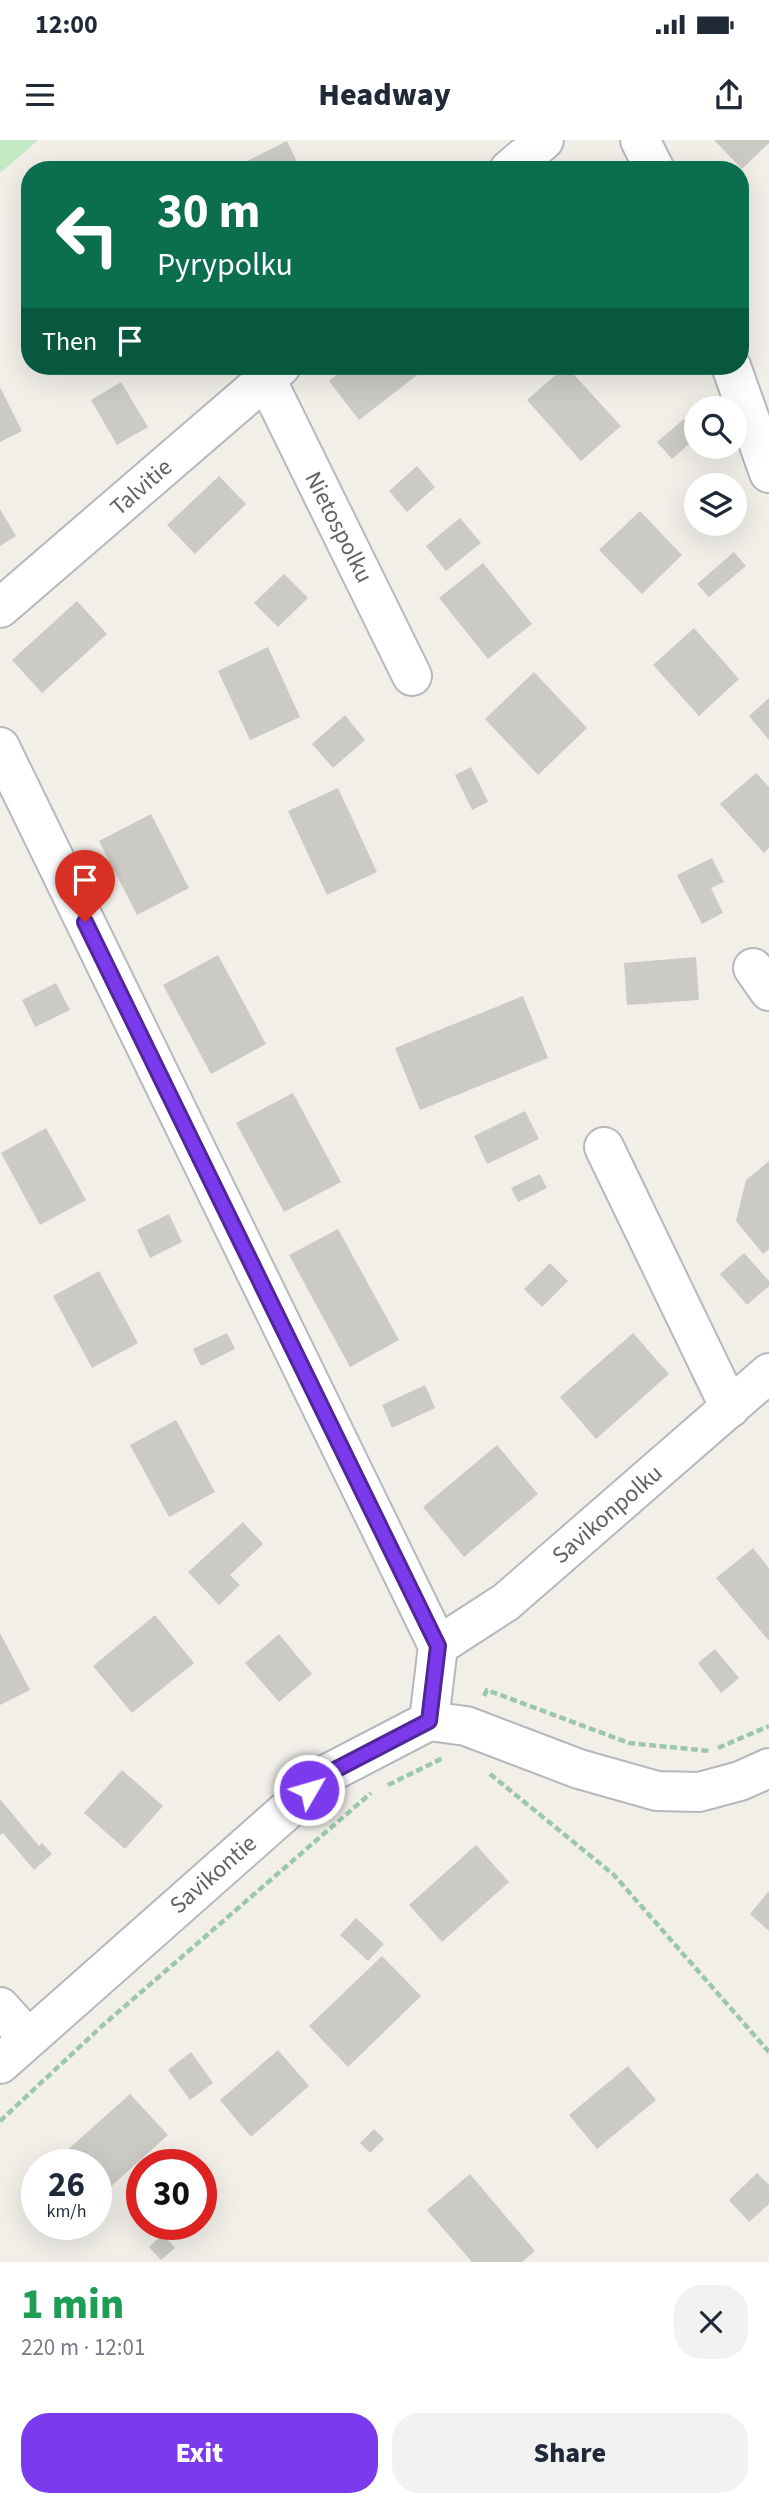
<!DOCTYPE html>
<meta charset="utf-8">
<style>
body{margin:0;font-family:"Source Sans 3",sans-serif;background:#f2f2f3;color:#1f2937;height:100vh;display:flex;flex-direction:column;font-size:26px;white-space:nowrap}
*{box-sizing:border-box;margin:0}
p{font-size:23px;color:#747a83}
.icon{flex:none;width:38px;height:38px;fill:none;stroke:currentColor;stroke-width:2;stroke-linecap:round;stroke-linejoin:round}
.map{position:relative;height:2122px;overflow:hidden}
.panel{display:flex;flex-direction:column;background:#fff;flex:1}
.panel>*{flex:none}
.top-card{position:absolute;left:21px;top:21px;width:728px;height:214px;border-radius:28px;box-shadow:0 7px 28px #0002;background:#0b6e4f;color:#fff;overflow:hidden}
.tools{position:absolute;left:684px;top:256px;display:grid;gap:14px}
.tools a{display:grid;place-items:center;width:63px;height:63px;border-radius:50%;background:#fff;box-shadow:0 7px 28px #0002;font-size:35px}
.speed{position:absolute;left:21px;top:2009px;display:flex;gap:14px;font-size:35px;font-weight:700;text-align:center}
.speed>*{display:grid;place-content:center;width:91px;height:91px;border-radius:50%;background:#fff;box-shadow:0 7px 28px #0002;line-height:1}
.speed small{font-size:18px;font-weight:400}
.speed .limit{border:10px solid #d22;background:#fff;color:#111}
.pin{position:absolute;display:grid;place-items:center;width:60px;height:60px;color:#fff;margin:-72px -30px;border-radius:50% 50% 50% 0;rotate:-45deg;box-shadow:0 0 7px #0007}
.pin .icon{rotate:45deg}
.me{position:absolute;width:77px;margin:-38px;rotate:52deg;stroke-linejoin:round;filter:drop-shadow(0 0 5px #0008)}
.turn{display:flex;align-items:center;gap:24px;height:147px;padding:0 21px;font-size:32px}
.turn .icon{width:91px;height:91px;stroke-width:2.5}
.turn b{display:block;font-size:49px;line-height:60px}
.then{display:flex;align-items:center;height:66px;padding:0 21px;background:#0003;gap:14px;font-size:26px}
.round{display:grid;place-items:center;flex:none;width:74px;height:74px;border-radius:28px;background:#f2f2f3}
.headline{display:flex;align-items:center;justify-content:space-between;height:119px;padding:0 21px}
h1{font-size:42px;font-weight:800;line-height:52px;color:#1e9e55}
.primary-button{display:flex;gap:14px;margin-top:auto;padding:14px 21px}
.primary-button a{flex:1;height:80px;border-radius:28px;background:#7c3aed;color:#fff;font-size:28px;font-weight:800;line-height:80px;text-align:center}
.primary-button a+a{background:#f2f2f3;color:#1f2937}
.status{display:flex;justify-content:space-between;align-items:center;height:49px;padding:0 35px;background:#fff;direction:ltr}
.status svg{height:19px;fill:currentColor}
header{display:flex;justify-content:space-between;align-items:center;height:91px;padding:0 21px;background:#fff;font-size:32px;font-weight:800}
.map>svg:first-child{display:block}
.green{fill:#c5e8c5}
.building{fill:#cccac5}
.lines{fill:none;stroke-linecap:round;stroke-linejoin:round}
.minor-casing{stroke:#b5b8bc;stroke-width:42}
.path{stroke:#9cc7a9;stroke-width:4.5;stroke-dasharray:7 3.5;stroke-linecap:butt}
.minor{stroke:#fff;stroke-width:38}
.route-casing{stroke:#51269a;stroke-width:18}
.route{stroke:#7c3aed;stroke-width:12}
.labels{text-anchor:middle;stroke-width:5;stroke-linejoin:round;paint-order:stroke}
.street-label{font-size:24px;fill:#5f6368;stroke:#fff}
</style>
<div class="status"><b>12:00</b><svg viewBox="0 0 49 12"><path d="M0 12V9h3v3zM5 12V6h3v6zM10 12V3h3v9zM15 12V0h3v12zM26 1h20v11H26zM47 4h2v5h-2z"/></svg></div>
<header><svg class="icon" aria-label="menu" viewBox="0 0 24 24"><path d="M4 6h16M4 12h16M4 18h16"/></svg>Headway<svg class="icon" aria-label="share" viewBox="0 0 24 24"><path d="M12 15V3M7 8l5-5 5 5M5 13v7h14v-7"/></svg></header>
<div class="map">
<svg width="769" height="2122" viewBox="0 0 769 2122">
<rect width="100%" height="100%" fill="#f1efe8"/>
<path class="green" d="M0,0H38L0,33Z"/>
<path class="building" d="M714,0H769V3L742,29Z
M287,1L301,30H229Z
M348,226H429L359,280L329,241Z
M566,226L621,286L581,321L527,260Z
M121,242L148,287L117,305L91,260Z
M0,247L22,291L0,302Z
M684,279L696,293V298L672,319L657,302Z
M417,326L435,347L407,372L389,351Z
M219,336L246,364L195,414L167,385Z
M0,369L16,396L0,406Z
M640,371L682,415L642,454L599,410Z
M460,378L481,403L446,431L426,406Z
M734,412L746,426L709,457L697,444Z
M483,423L532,484L488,519L439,458Z
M284,434L308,458L278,487L254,463Z
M77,461L107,494L42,553L12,520Z
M694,488L739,539L699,576L653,525Z
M268,507L300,577L250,600L218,531Z
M534,532L587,588L538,635L485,579Z
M769,558V600L749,576Z
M345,575L365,600L333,628L312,604Z
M471,627L488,662L472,670L455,635Z
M756,633L769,647V708L764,713L720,664Z
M338,648L377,732L327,755L288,671Z
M151,674L189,748L137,775L99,701Z
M712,718L724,742L711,748L723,773L702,784L677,735Z
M218,815L266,904L211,934L163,845Z
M696,817L699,860L627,865L624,823Z
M56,843L70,870L35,887L22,860Z
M523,856L548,918L420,970L395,908Z
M293,953L341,1042L284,1072L236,983Z
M525,971L539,999L487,1024L474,996Z
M46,988L86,1060L40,1085L1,1013Z
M769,1021V1109L763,1114L736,1081L746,1040Z
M540,1034L547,1048L518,1062L511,1048Z
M169,1074L182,1102L150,1118L137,1090Z
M338,1089L399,1200L350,1227L289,1115Z
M744,1113L769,1141V1146L747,1165L720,1134Z
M550,1123L568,1141L542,1167L524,1149Z
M99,1131L138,1203L92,1228L53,1156Z
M227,1193L235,1209L201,1226L193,1209Z
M633,1193L669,1234L596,1299L560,1257Z
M425,1245L435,1268L392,1288L382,1265Z
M176,1280L215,1352L169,1377L130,1305Z
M497,1305L538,1354L464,1417L423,1367Z
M243,1382L263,1404L230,1435L240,1445L219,1465L188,1432Z
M753,1408L769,1428V1501L716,1438Z
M155,1475L194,1523L132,1573L93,1526Z
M0,1493L30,1550L0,1565Z
M279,1494L312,1534L279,1562L245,1523Z
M715,1509L739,1538L721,1553L698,1523Z
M122,1630L163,1666L125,1709L84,1673Z
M0,1659L39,1706L42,1703L52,1714L34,1730L3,1693L0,1695Z
M476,1705L509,1742L442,1802L409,1765Z
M769,1751V1791L750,1774Z
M356,1778L384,1804L368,1821L340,1795Z
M382,1816L421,1856L348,1927L309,1886Z
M278,1910L309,1946L251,1997L220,1960Z
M191,1912L213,1943L190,1960L168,1930Z
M628,1926L656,1960L597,2009L569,1975Z
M130,1954L168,1995L96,2060V2025H58L55,2021Z
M374,1989L384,1999L370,2013L360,2003Z
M757,2033L769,2045V2064L749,2082L729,2060Z
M470,2034L535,2111L522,2122H472L427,2070Z
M163,2094L175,2108L161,2120L149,2107Z"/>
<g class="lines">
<g class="minor-casing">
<path id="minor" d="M640,0L655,30
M509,30L544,0
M731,226L769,333
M266,239L412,536
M0,468L281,226
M0,607L438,1506L429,1581
M753,828L769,851
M604,1007L730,1268
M438,1506L506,1462L769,1233
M0,1867L27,1897
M0,1924L329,1633L429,1581L466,1586L579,1629L657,1651L699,1652L740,1641L769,1628"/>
</g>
<path class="path" d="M484,1556L487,1550L629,1603L710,1611
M718,1608L769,1586
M490,1634L614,1735L769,1912
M388,1645L443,1618
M0,1981L102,1886L371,1653"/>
<use href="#minor" class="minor"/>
</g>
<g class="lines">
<g class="route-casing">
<path id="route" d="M85,782L438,1506L429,1581L329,1633L309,1650"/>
</g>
<use href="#route" class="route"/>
</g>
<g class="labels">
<g class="street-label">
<text transform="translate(141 347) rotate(-41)" y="8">Talvitie</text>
<text transform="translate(339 387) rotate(63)" y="8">Nietospolku</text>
<text transform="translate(607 1374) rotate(-41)" y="8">Savikonpolku</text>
<text transform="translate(213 1734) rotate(-41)" y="8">Savikontie</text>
</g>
</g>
</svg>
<div class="tools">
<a><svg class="icon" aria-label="search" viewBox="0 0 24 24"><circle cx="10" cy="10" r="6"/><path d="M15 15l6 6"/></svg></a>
<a><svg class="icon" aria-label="layers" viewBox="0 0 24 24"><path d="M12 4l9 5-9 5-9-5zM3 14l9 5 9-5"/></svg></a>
</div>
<div class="speed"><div>26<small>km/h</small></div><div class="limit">30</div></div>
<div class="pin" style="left:85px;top:782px;background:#d93025"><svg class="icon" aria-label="arrive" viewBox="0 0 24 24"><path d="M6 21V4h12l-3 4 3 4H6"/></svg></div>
<svg class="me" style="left:309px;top:1650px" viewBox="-20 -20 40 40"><circle r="17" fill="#7c3aed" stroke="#fff" stroke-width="3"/><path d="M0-11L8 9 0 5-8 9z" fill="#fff"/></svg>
<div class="top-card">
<div class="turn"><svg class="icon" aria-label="left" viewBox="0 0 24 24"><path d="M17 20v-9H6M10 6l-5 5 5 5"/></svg><div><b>30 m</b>Pyrypolku</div></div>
<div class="then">Then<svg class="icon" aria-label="arrive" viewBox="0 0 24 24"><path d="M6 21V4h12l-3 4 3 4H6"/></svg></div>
</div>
</div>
<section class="panel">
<div class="headline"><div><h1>1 min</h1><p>220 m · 12:01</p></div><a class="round"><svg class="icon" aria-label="close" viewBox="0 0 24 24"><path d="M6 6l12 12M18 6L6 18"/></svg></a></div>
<div class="primary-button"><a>Exit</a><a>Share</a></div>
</section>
